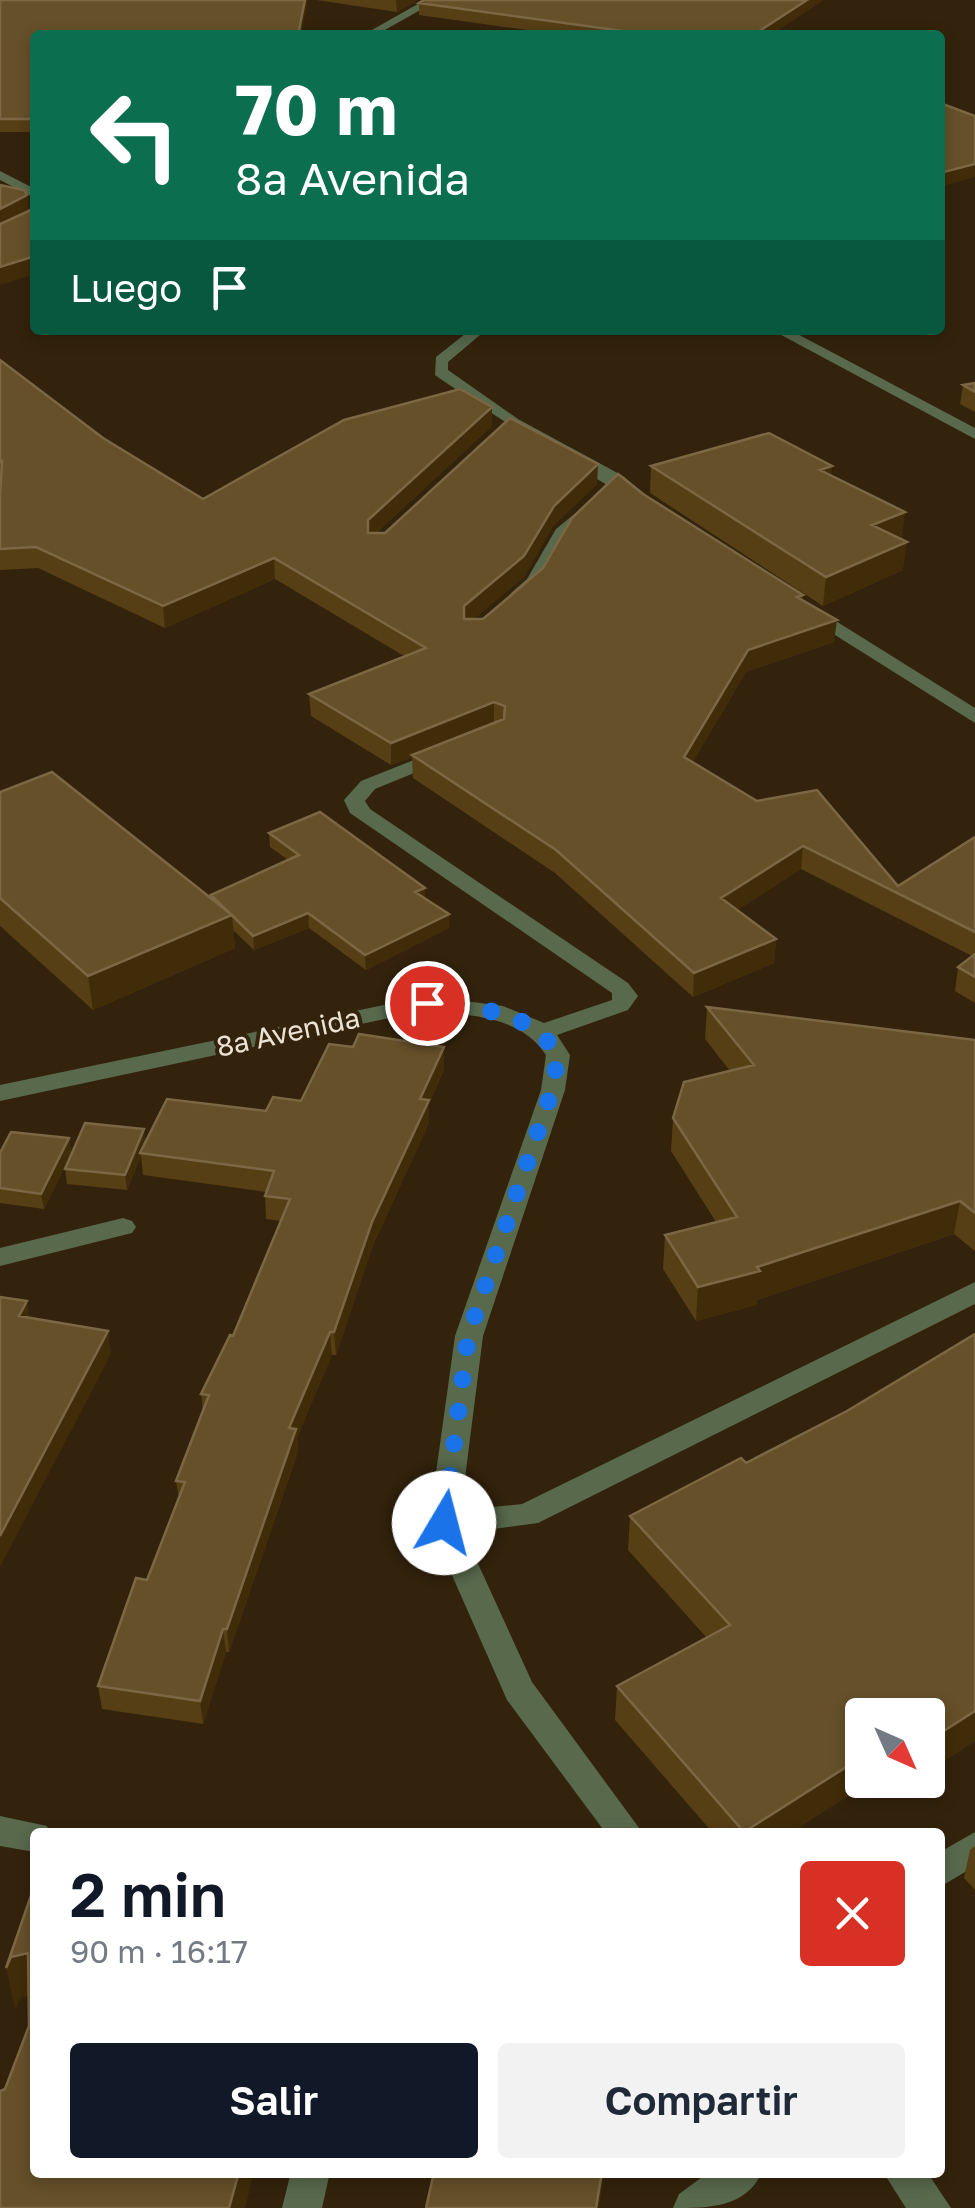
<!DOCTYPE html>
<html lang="es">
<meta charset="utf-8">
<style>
body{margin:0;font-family:"Golos Text",sans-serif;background:#f2f2f3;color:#1f2937;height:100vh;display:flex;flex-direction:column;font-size:38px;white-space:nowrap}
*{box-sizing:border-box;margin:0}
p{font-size:32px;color:#747a83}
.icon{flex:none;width:55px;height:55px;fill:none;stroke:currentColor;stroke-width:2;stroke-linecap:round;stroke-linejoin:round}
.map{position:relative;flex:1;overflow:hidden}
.sheet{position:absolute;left:30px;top:1828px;width:915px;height:350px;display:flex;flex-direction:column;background:#fff;border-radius:10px;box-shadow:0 5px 15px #0003}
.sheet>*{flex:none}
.top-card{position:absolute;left:30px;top:30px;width:915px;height:305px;border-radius:10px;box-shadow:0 5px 15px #0003;background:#0b6e4f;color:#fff;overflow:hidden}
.needle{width:65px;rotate:135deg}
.tools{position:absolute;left:845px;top:1698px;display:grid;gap:20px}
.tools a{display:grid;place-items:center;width:100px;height:100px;border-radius:10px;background:#fff;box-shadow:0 5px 15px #0003;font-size:50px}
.pin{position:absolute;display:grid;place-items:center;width:85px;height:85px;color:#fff;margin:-42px;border:5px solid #fff;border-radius:50%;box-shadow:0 2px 10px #0007}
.me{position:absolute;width:110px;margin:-55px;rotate:8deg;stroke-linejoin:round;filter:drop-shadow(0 0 8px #0008)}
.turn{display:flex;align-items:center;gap:35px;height:210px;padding:0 40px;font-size:45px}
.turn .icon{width:130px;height:130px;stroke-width:2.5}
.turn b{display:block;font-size:70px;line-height:85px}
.then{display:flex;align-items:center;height:95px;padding:0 40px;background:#0003;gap:20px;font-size:38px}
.round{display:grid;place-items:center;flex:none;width:105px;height:105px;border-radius:10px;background:#f2f2f3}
.summary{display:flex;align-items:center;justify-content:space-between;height:170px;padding:0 40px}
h1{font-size:60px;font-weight:600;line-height:75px;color:#111827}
.button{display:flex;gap:20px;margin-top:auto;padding:20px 40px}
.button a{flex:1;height:115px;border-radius:10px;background:#111827;color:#fff;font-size:40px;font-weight:600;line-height:115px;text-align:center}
.button a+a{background:#f2f2f3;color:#1f2937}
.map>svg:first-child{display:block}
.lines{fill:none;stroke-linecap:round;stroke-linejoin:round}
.minor{fill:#58694c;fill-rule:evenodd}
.wall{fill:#563e15}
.shaded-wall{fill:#412c09}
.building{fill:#66502a;stroke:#7b6744;stroke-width:2.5}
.route{stroke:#1a73e8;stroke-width:18;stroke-dasharray:0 32.4}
.labels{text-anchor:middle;stroke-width:8;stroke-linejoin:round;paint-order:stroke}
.street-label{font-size:28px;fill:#ece2d4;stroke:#33230c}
</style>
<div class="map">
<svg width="975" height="2208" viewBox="0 0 975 2208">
<rect width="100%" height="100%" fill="#33230c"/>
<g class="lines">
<path class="minor" d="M425,0H438L376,35H363Z
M0,171L35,189V198L0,180Z
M470,330H486L448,362V370L518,419L623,476L646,495V503C630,505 460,393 435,375L436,357Z
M772,330H790L975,428V439Z
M588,503L597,508C588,518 577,526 569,537C554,556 544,602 514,597L511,593L527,579L556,529Z
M807,603L975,708V723L800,613L798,609Z
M444,748L451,750V758L375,789L365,801L370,809L628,983L638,996L628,1010L557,1035L570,1055L565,1090L483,1336L461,1510L522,1504L975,1282V1304L538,1523L464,1533L532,1682L642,1832H605L507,1700L429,1523L455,1336L541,1090L546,1055C520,1015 470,1016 427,1010L0,1101V1085L427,996L503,1006L544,1023L612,1000V993L350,813L344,800L361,781Z
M123,1218L132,1221L136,1227L132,1233L0,1266V1248Z
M0,1816L47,1826L50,1832H35V1852L0,1846Z
M975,1832V1866L940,1887V1852Z
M291,2172H330L322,2208H282Z
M709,2172H762C746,2208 709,2208 673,2208L679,2194Z
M883,2172H927L951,2208H906Z"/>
</g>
<path class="wall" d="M0,0L35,35V132H0Z
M316,0H417L397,12Z
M419,3L771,35H563L419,15Z
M0,360L103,438L203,499L492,407V426L376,533H385L597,484L553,526L524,577L474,619H483L643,494L803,595L802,600L834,642L746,672L692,763L898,886L975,837V1003L955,991L958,967L972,956L801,869L737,910L776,939L774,963L693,997L555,873L413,778L412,757L391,765L311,716L309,694L404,656L275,579L165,628L38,568L0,570Z
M975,383V412L960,404L963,385Z
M651,466L831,475L902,539L903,570L823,606L650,493Z
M0,792L211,898V895L288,860L270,847L269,833L425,898L449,914V928L366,970L309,928L254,950L233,930L235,948L93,1010L0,926Z
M707,1007L975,1040V1251L954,1234L757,1300L756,1305L696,1321L663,1269L665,1235L716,1222L671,1151L673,1118L730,1071L705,1039Z
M353,1047H444V1069L429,1104V1123L373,1245L336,1355H332L297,1437L298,1452L229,1652H226L203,1724L102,1709L98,1686L147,1580L179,1499L176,1481L203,1411L201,1394L233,1336L281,1221L266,1219L265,1196L266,1192L143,1175L141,1156L127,1190L67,1184L65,1169L71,1154L44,1209L0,1203V1153L69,1138L71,1154L146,1142L301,1101Z
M975,1334V1741L928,1771V1715H862L792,1832H712L615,1720L617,1686L706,1637L628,1550L630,1516L746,1463L847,1411Z
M975,1846V1890L964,1878L970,1850Z"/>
<path class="shaded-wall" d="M305,0H308L301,35H298Z
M396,0H417L397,12Z
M807,0H824L771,35H753Z
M975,164V177L940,187V173Z
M27,195L29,212L0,227V209Z
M35,256V274L0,285V267Z
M492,407V426L368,540V520Z
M598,464L597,484L553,526L524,577L465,627L464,606L554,506Z
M832,466L830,494L820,470Z
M905,512L902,540L872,525Z
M907,542L903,570L823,606L826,577Z
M274,558L275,579L165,628L163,606Z
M837,620L834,642L746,672L682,780L684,757L748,650Z
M494,702V725L391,765V743Z
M803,846L801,869L720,921L721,898Z
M425,888V902L415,892Z
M308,913L309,928L254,950L253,936Z
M449,914V928L366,970L365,955Z
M232,915L235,948L93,1010L88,976Z
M776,939L774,963L693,997L694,973Z
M444,1047V1069L429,1104V1123L373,1245L336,1355L334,1332L372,1222L420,1099Z
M144,1129L146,1144L140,1153L141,1156L127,1190L125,1175Z
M69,1138L71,1154L44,1209L41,1194Z
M960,1201L954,1234L757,1300L756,1305L696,1321L698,1287Z
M27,1301L30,1323L19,1316Z
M108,1331L111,1354L0,1567V1536Z
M330,1332L332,1355L297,1437L298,1452L229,1652L227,1629L289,1428Z
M223,1629L226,1652L203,1724L200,1701Z
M975,1711V1741L928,1771V1741Z
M862,1757V1780H874L792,1832H744Z
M28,1953L35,1994L21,1998L15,2009L6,1968L11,1957Z
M239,2172H254L245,2208H229Z
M602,2172H604L599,2208H596Z"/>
<path class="building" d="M0,0H305L298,35H35V119H0Z
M424,0H807L753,35H652L419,3Z
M940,103L975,116V164L940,173Z
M0,185L24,190L27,195L0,209Z
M35,208V256L0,267V224Z
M0,360L103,438L203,499L344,420L460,389L492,407L368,520V533H385L510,418L598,464L554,506L524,556L464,606V619H483L543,568L572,518L618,474L643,494L803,595L797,597L837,620L748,650L684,757L757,801L817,790L898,886L975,837V932L803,846L721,898L776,939L694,973L556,850L412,755L504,719L505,706L494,702L391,743L309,694L426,648L274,558L163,606L36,547L0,549V497L2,461L0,462Z
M975,383V392L963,385Z
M769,433L832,466L820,470L905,512L872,525L907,542L826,577L651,466Z
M52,772L232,915L88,976L0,898V792Z
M320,812L425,888L415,892L449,914L365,955L308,913L253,936L211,895L299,855L269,833Z
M975,954V977L958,967Z
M707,1007L975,1040V1213L960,1201L757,1267L760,1271L698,1287L665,1235L737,1217L673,1118L684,1082L754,1065Z
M359,1034L444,1047L420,1099L429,1100L372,1222L334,1332H330L289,1428L296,1429L227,1629H223L200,1701L98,1686L136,1578L147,1580L185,1482L176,1481L209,1395L201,1394L230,1335L233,1336L290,1199L265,1196L274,1171L140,1153L167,1099L266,1111L273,1097L301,1101L329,1044L353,1047Z
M85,1123L144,1129L125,1175L65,1169Z
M11,1132L69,1138L41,1194L0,1188V1153Z
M0,1297L27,1301L19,1316L108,1331L0,1536Z
M975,1334V1711L928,1741V1715H862V1757L744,1832L617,1686L730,1625L630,1516L741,1458L746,1463L847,1411Z
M35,1884V2172H239L229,2208H0V2091L5,2089L29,2026L28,1953L11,1957L6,1968Z
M434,2172H602L596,2208H426Z"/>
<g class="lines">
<path class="route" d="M427,1003C479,1010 527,1007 558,1055L552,1090L468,1336L444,1523"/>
</g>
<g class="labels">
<g class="street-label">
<text transform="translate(288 1032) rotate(-12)" y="10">8a Avenida</text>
</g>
</g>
</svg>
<div class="tools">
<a><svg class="needle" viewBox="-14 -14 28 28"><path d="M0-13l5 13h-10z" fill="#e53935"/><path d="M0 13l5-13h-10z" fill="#747a83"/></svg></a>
</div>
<div class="pin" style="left:427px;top:1003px;background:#d93025"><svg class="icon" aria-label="arrive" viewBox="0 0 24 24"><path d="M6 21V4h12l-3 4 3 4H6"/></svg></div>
<svg class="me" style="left:444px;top:1523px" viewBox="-20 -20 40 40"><circle r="19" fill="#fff"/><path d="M0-13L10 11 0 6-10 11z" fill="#1a73e8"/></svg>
<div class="top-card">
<div class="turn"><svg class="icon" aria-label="left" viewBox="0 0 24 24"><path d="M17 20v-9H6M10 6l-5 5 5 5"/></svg><div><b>70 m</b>8a Avenida</div></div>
<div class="then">Luego<svg class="icon" aria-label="arrive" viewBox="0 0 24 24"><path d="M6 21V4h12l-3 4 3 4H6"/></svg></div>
</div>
<section class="sheet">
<div class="summary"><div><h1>2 min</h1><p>90 m · 16:17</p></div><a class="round" style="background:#d93025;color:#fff"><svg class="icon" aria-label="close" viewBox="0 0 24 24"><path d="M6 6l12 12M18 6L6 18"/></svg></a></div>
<div class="button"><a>Salir</a><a>Compartir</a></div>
</section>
</div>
